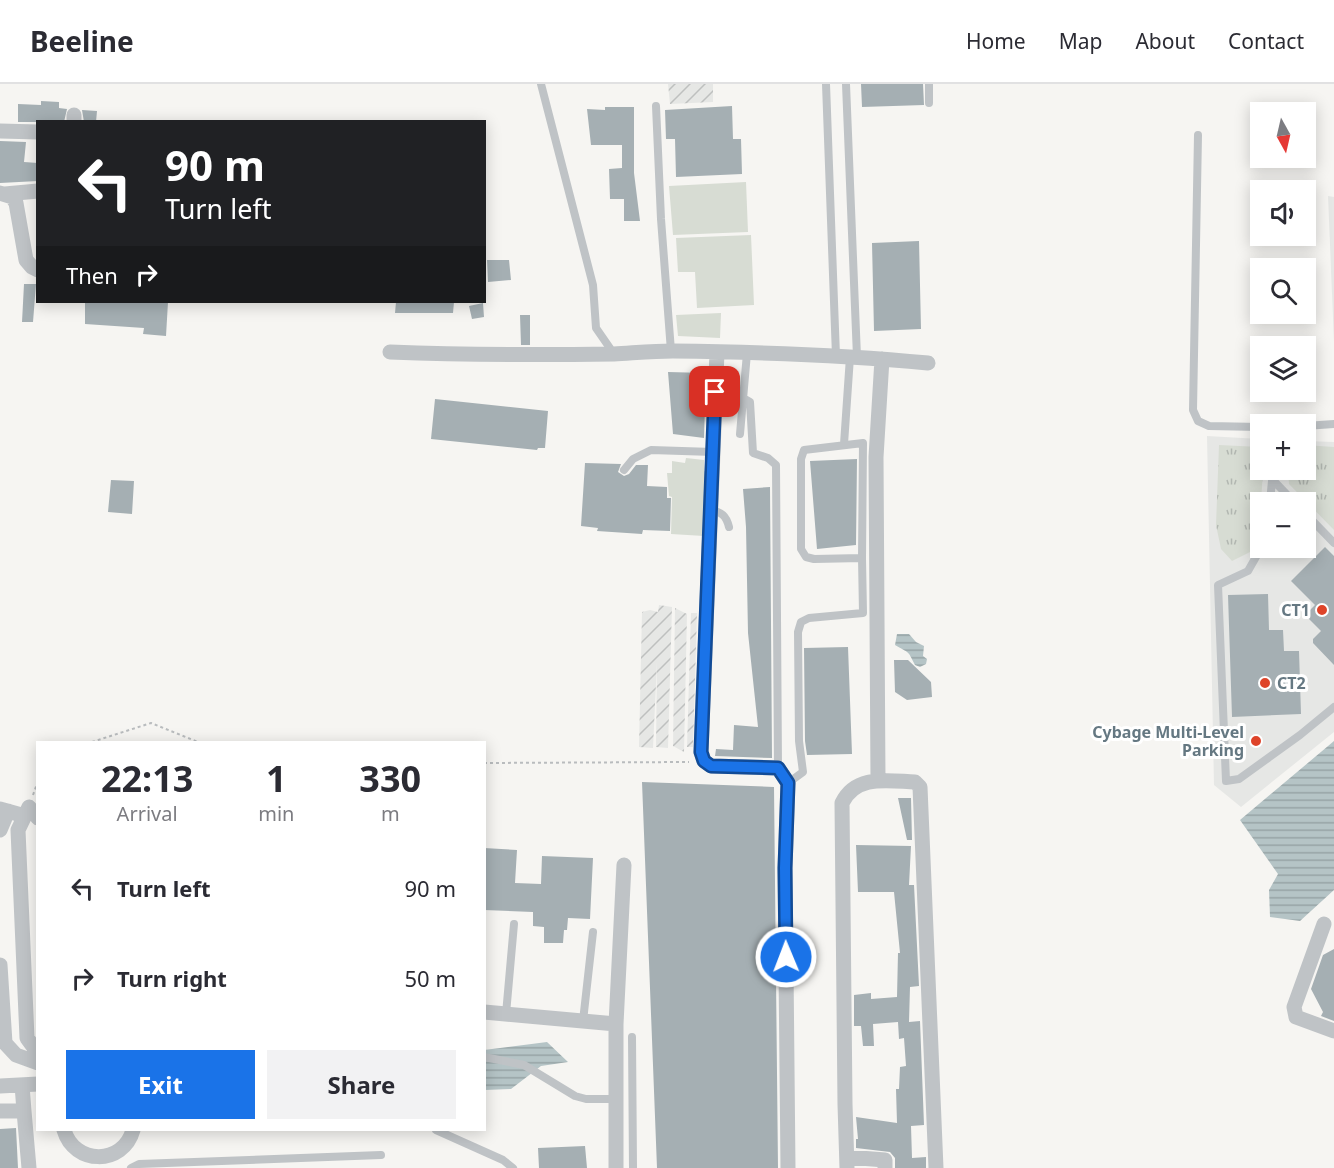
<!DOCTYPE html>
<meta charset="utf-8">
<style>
body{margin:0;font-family:"Noto Sans",sans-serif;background:#f2f2f3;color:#2b2b33;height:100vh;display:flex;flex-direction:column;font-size:22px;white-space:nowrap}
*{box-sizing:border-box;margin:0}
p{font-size:20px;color:#7c7c81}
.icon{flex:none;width:33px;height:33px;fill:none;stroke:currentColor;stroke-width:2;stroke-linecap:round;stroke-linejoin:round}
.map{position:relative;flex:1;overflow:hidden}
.panel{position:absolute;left:36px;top:657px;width:450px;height:390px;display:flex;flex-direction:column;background:#fff;border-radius:0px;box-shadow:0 3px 15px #0003}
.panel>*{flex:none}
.top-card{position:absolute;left:36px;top:36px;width:450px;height:183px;border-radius:0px;box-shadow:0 3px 15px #0003;background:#202124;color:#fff;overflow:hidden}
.needle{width:39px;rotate:172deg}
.tools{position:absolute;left:1250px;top:18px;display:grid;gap:12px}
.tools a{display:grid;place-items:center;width:66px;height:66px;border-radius:0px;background:#fff;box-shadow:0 3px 15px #0003;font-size:30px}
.pin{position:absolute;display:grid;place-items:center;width:51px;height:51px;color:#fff;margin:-26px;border-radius:12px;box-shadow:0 3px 9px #0006}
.me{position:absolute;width:66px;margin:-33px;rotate:359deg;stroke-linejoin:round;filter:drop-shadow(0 0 4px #0008)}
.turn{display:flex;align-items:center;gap:21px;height:126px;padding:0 30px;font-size:27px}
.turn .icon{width:78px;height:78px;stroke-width:2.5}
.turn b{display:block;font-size:42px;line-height:51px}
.then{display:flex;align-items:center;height:57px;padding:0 30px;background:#0003;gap:12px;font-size:22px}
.eta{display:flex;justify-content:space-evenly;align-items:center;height:102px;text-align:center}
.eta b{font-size:36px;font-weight:700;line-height:42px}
.button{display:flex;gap:12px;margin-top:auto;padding:12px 30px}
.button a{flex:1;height:69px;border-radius:0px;background:#1a73e8;color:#fff;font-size:24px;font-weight:700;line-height:69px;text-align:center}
.button a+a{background:#f2f2f3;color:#2b2b33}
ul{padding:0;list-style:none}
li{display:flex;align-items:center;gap:18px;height:90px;padding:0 30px}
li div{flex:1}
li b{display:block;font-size:22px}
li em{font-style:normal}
header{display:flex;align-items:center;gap:36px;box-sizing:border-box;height:84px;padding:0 30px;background:#fff;border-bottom:2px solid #e1e1e2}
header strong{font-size:28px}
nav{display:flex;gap:33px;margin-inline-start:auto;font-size:21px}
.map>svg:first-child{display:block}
.built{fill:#e6e7e5;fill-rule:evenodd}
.industrial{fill:url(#industrial-furrows)}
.grass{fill:url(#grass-tufts)}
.pitch{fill:#d7dcd3}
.water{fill:url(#water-rules)}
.building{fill:#a5afb3}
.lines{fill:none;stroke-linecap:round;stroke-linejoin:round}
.path{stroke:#b9bcbe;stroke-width:2;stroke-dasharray:3 3;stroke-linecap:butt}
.lane{stroke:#bfc3c6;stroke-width:8}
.street{stroke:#bfc3c6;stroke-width:15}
.route-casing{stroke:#114b97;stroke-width:15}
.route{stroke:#1a73e8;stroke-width:10}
.poi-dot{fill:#de4429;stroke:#fff;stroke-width:2}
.labels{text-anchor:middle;stroke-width:6;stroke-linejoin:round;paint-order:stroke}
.poi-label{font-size:16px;font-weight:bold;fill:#657882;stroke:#fff;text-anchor:end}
</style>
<header>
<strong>Beeline</strong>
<nav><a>Home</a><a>Map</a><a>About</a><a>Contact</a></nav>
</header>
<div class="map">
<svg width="1334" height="1084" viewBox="0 0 1334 1084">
<defs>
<pattern id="industrial-furrows" width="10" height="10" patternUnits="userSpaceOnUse" patternTransform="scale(1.5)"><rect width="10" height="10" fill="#e6e7e5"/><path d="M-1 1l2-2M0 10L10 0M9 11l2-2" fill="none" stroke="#bec0bf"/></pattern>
<pattern id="grass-tufts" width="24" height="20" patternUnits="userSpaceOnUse" patternTransform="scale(1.5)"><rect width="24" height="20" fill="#d7dcd3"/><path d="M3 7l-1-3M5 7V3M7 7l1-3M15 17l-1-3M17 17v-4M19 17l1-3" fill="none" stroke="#b2b7b1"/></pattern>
<pattern id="water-rules" width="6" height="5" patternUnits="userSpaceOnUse" patternTransform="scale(1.5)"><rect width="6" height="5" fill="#b5c4c6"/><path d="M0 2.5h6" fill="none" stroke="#97a4a6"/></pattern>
</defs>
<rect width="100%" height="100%" fill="#f6f5f2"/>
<path class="built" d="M1328,112L1334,113V258Z
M1207,352L1260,355V386H1305V357L1334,358V648L1241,723L1214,701ZM1260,418H1305V464H1260Z"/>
<path class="industrial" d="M668,0H713V18L670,20Z
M659,521L672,523L668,664L656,663L657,578L653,664L639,663L642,528L650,526L658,528Z
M675,524L687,530L684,668L673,662Z
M691,529H697L693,663H687Z"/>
<path class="grass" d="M1219,361L1260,363V386H1263L1259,452L1252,467L1232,477L1221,465L1216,441Z
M1305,361L1334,363V446L1289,400L1288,386H1305Z"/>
<path class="pitch" d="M746,98L748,148L673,151L669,102Z
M751,151L754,221L697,224L695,188H678L676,154Z
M721,229L720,254L678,252L676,231Z
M686,374L704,376V387L706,388L704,452L671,450L672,413L669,412L667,389H672V377L685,379Z"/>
<path class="water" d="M897,550H909L916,558L924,562L923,572L927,575L926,580L920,583L915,581C907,565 910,570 895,561Z
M1334,657V806L1300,837L1270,833L1269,806L1278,790L1240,736Z
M547,958L568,978L541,982L511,1005L485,1006L484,966Z"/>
<path class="building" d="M861,0H923L924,21L862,23Z
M41,17L59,18V24L67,25L64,38H18V20L41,21Z
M732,22L733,55H741L742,90L676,93L675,55H666L665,26Z
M605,23H634V89L640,137H624V115H610L609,85L622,84V61H591L587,25L605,26Z
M82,26L97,27L96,38H84Z
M0,57L26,58L24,78L38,79V97L0,99Z
M919,157L921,245L874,247L872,159Z
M487,176H509L511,196L488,198Z
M24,200H36L33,238H22Z
M85,218H168L166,252L143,250L144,244L85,240Z
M396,218H454L453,229H395Z
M483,219L484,233L472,235L469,222Z
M520,231H530V261H521Z
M668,288L706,289L704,354L673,350Z
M435,315L548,327L545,364H538L537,366L431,355Z
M857,375L856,461L817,465L810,377Z
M585,379L621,380L618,388L624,392L629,390L636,381H648L647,402L667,403V414H671L670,447L643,446L642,450L597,447L598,444L581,442Z
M111,396L134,397L132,430L108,428Z
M770,403L772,674L715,672L716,665L733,666L734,641L758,643L748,549L746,443L743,405Z
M1325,463L1334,472V581L1313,559V555L1321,547L1305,531L1315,521L1291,497Z
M1268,510L1269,546H1283L1284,567H1299L1301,630L1232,633L1228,511Z
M848,563L852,670L807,671L805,657L804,564Z
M894,576H908L931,598L932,613L907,616L895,608Z
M642,698L774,703L778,1084H657Z
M898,714H911L912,756H907Z
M856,761L911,762L909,801H914L919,902L910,903L909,938L920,937L924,1041L911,1042L912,1074L926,1073V1084H895V1074L890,1068L856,1064V1055H858L856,1033L897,1039L896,1005H899L900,983L906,982L904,954L899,955L898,938L873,940L874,962H863L861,942H854V911L871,909V915L897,913L898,869H900L894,808H858Z
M484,764L517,766L515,799L541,800L542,772L593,774L590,835L568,834L567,846H564L563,859H544V843L533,842V828L484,826Z
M1334,865V937L1321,932L1323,928L1311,905L1323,871Z
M16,1044L18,1084H0V1045Z
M585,1062L587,1084H539L538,1064Z"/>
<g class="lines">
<path class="path" d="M92,658L151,639L198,658
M484,679L689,678
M33,711L38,697"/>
<path class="lane" d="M541,0L593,201L596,244L614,270
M826,0L836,272
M846,0L857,273
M929,0V19
M656,22L661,135L671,267
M1198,51L1193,326L1198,337L1209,342L1260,343
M743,314L750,318L753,369L768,374L776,381L778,684
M1305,342L1334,340
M740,350L747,269
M844,360L850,273
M624,386L633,375L651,366L713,368
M1272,395L1294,418
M1270,418L1273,386
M710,425C722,429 726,431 729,443
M1305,429L1334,459
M1261,464L1248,487L1218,501L1226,697L1239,695L1300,651L1334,623
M788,699L803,688L799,657L798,548L801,538L809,534L863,529L862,474L814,475L806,473L801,465V375L804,366L863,359L862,474
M506,930L514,840
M583,937L593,848
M632,953L633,1084
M484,973L524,981L575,1012L586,1015H615
M436,1046L503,1076L513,1084
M131,1084L139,1080L381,1071"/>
<path class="street" d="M74,38V31
M0,47L38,48
M0,109L12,113L16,119L26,176L32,183L38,186
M5,110L38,107
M390,268C464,271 539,271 614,270C633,269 653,267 673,267C758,268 844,271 928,279
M717,268L701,668L704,677L711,682L778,684L788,699L785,784L788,1084
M878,696L876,373L882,275
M0,725L25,732
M38,734L29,723L18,746L27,954L38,969
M0,746L8,727
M1324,840L1294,923L1296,933L1334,947
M0,881L5,959L16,971L38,979
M484,928L616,940
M0,1002L38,1000
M0,1027H24L22,1001
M24,1027L29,1084
M64,1046C74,1081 123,1082 133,1046
M847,1073L885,1076V1084
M616,1084V940L624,781
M847,1084L845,1020L842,719C856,690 888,697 915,698L920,703L936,1084"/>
</g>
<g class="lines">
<g class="route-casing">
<path id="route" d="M715,308L701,668L704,677L711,682L778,684L788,699L785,784L786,873"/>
</g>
<use href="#route" class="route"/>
</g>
<g class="poi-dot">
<circle cx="1322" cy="526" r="6"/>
<circle cx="1265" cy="599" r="6"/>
<circle cx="1256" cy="657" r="6"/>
</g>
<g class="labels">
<g class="poi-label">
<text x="1310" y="532">CT1</text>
<text x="1277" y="605" text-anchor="start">CT2</text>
<text x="1244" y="654">Cybage Multi-Level<tspan x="1244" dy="18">Parking</tspan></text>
</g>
</g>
</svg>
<div class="tools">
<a><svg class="needle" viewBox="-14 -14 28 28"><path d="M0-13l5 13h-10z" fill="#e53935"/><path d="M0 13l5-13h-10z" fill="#7c7c81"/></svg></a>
<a><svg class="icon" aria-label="sound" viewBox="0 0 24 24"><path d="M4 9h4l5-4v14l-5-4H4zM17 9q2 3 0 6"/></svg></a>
<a><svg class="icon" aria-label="search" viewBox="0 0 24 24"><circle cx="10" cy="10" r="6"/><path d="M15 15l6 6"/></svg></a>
<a><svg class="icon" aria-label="layers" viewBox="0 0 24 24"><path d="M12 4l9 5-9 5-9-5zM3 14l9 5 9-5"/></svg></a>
<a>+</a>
<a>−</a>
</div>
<div class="pin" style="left:715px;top:308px;background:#d93025"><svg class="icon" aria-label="arrive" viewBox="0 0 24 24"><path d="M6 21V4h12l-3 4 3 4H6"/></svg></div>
<svg class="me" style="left:786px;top:873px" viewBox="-20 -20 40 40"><circle r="17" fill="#1a73e8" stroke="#fff" stroke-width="3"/><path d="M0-11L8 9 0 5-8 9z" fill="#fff"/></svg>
<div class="top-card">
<div class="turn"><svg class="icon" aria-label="left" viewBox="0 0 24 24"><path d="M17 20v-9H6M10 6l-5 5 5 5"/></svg><div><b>90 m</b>Turn left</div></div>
<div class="then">Then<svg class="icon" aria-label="right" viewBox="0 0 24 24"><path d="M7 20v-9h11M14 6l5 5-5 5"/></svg></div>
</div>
<section class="panel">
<div class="eta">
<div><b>22:13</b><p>Arrival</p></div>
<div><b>1</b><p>min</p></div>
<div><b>330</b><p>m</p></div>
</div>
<ul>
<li><svg class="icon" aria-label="left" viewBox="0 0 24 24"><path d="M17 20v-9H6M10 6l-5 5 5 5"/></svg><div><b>Turn left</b></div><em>90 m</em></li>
<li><svg class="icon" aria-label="right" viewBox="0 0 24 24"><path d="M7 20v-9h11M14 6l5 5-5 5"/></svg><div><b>Turn right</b></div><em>50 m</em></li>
</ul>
<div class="button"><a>Exit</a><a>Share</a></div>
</section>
</div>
